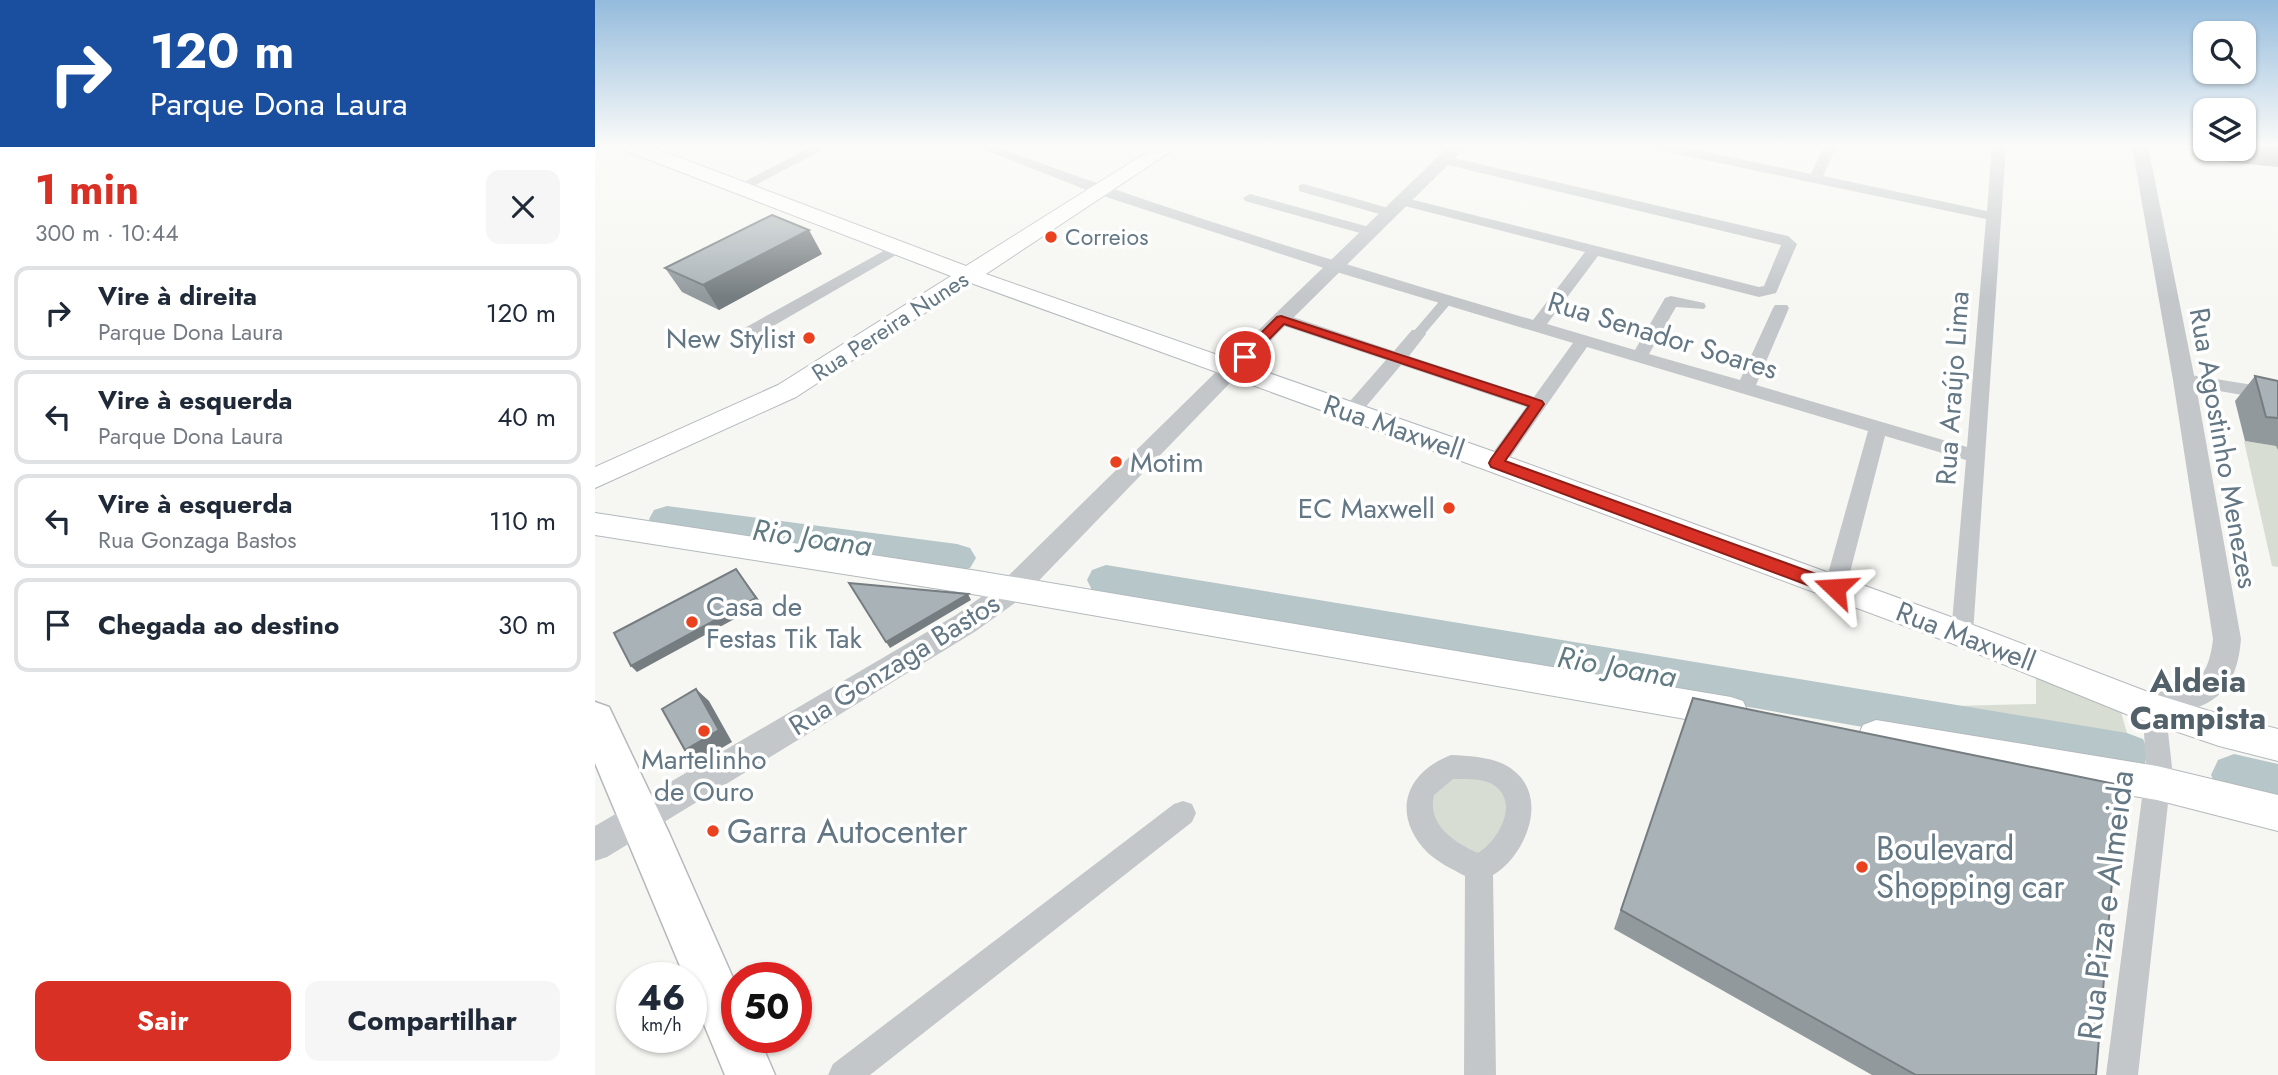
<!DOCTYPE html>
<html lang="pt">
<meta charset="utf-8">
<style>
body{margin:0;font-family:Jost,sans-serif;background:#f6f6f7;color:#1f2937;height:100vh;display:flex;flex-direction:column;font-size:26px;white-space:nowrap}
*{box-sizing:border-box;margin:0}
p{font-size:23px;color:#747a83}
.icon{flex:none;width:38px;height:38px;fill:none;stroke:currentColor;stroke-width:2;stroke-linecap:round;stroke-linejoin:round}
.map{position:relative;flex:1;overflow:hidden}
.side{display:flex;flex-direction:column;background:#fff;width:595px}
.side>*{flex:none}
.banner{background:#1a4fa0;color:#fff;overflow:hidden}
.fabs{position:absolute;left:1598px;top:21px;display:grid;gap:14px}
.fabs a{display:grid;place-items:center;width:63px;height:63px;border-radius:14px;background:#fff;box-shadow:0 2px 5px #0004;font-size:35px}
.speed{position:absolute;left:21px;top:962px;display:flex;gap:14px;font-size:35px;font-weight:700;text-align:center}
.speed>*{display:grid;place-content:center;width:91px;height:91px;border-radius:50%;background:#fff;box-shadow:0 2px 5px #0004;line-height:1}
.speed small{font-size:18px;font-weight:400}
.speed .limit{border:10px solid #d22;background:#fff;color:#111}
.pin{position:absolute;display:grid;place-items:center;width:60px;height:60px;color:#fff;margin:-30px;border:4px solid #fff;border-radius:50%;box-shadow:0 2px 7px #0007}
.me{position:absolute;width:77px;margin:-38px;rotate:290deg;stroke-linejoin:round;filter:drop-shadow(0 0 5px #0008)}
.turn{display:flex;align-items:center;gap:24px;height:147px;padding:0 35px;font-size:32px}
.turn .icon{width:91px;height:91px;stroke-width:2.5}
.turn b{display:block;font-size:49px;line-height:60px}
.round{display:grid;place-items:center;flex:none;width:74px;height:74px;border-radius:14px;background:#f6f6f7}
.headline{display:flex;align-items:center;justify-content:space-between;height:119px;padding:0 35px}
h1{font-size:42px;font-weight:700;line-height:52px;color:#d93025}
.button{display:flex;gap:14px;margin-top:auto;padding:14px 35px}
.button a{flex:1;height:80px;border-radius:14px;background:#d93025;color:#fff;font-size:28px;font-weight:700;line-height:80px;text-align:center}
.button a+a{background:#f6f6f7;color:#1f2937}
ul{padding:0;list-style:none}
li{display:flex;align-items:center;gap:21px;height:94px;margin:0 14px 10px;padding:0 21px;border:4px solid #e0e1e3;border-radius:14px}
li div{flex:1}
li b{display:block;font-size:26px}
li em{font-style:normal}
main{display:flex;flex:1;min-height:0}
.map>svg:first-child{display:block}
.green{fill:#d7ddd3}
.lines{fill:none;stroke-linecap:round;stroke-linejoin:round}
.river{fill:#b7c6c9;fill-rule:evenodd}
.secondary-casing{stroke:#b3b9bd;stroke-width:2}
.primary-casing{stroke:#b4b9bc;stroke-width:3}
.pedestrian{fill:#c3c7ca;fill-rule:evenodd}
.minor{fill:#c3c7ca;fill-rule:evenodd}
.tertiary{fill:#c3c7ca;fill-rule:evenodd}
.secondary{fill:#fff;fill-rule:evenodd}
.primary{fill:#fff;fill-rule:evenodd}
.wall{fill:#91999d}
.shaded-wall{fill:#767d80}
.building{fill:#a9b2b7;stroke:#767d80;stroke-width:2}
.route{fill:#d93025;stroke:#8d1f18;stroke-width:2}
.poi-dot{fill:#ea421e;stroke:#fff;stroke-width:2.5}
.labels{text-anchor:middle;stroke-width:7;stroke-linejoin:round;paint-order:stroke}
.far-poi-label{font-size:23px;fill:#637784;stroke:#fff;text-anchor:start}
.far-street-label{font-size:23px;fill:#637784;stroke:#fff}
.street-label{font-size:28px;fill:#637784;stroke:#fff}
.poi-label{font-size:28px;fill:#637784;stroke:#fff;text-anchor:end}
.water-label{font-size:30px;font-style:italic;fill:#5f7a81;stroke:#fff}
.quarter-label{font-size:32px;font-weight:bold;fill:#526069;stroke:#fff}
.near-poi-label{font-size:33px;fill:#637784;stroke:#fff;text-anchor:start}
.near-street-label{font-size:33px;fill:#637784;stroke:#fff}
</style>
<main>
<section class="side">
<div class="banner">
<div class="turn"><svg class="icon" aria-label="right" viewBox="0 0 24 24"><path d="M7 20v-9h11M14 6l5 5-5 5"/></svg><div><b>120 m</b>Parque Dona Laura</div></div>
</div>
<div class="headline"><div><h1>1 min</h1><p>300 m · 10:44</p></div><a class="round"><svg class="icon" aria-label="close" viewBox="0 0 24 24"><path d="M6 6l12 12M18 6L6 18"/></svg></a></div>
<ul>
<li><svg class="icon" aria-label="right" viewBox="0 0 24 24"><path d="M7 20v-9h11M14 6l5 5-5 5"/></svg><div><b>Vire à direita</b><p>Parque Dona Laura</p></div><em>120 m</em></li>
<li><svg class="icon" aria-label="left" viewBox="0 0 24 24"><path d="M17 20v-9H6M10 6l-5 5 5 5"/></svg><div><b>Vire à esquerda</b><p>Parque Dona Laura</p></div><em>40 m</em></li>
<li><svg class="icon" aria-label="left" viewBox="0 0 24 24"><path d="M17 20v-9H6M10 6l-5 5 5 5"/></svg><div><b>Vire à esquerda</b><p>Rua Gonzaga Bastos</p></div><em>110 m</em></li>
<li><svg class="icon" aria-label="arrive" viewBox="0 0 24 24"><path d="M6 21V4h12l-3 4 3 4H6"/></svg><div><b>Chegada ao destino</b></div><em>30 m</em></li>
</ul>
<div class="button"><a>Sair</a><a>Compartilhar</a></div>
</section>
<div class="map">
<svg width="1683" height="1075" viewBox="0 0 1683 1075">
<rect width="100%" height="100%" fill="#f6f6f2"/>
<path class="green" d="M1649,441L1683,446V567L1677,566Z
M1441,677L1525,708L1533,737L1358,706L1441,704Z
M849,777L900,779L915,794V821L881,859L838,828L834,787Z"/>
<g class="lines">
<path class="river" d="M72,506L362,544L375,548L381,558L375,568L362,572L72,532L59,528L54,519L59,510Z
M511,565L1532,733L1548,739L1554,753L1548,767L1532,773L511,595L497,590L492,580L497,570Z
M1639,754L1683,764V806L1623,790L1616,775L1623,760Z"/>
<g class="secondary-casing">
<path id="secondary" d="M27,146H54L371,266L562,146H584L391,274L911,456L1378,625L1553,692L1624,714L1683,729V761L1624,746L1536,716L1356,643L891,470L376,283L201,397L0,488V467L183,385L356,276L29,150Z
M0,513L383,571L1136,697L1148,701L1153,712L1148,723L1136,727L383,595L0,535Z
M1281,720L1562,766L1683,795V831L1562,800L1281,752L1268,747L1263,736L1268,725Z"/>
</g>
<g class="primary-casing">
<path id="primary" d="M0,702L14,707L74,833L142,987V1038H164L180,1075H130L96,993V978H90L0,763Z"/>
</g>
<path class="pedestrian" d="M852,296L858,300L856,303L827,337H819V331L848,297Z"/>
<path class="minor" d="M218,146H235L149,191H139L137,188Z
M380,146H399C576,212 757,267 938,320L990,252L802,204V198L807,197L1164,287L1169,286L1186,245L845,163V157L850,156L1193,236L1202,244L1181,293L1164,297L1003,256L952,324L1040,350L1070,298L1076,296L1109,303L1111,306L1109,309L1081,307L1054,354L1145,380L1178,308L1180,305H1192L1194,308L1161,385L1372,447L1391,219L1063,150L1057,146H1083L1216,174L1229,146H1242L1228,176L1392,211L1397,146H1411L1378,634L1375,641L1367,643L1359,641L1356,634L1371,460L1290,436L1251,588L1248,594L1240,597L1232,594L1229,588L1273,431L992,347L908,468H894L891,463L894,458L931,407L806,365L763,416H749L747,412L749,408L791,360L680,323L678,319L686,314L692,315L799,351L817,330H829L831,334L814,356L939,397L978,343L735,270L502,194Z
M709,184L800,210L802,213L795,217L704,191V185Z
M655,194L781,229L783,232L776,236L650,201L648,198Z
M303,243L308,245L311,248L308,251L161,336L172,346L169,350H157L142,336L146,330Z
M1589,374L1683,389V401L1583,384L1580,380Z
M1548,694L1557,698L1573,732L1577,767L1543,1075H1511L1551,767L1549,732L1536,705L1539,698Z
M856,755C876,756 902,757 918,770C955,798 930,856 898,875L901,1075H869L870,876C857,869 844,863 833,853C796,816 809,773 856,755ZM858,779C870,779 886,778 897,784C926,801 904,840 883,853C859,842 832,825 839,795Z
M588,801L597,804L601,813L597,822L275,1075H233L238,1064L579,804Z"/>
<path class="tertiary" d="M854,146H872L693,323L427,598L381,631L12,857L0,861V826L361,615L407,582L679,315Z
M1537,146H1553L1600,380L1646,639C1642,687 1623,707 1575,714C1561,717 1550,719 1537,714L1533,705L1537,696C1581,680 1611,701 1618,639L1578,380Z"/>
<use href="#secondary" class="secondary"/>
<use href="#primary" class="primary"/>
</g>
<path class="wall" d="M1648,146H1683V167L1632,162L1623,149H1648Z
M227,254L124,310L87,292L70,268Z
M1660,376L1683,381V450L1681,446L1650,441L1640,401Z
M1098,698L1501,1075H1277L1019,929Z"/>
<path class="shaded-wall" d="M214,230L227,254L124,310L108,285Z
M141,569L167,604L42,672L36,666Z
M373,594L376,600L295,648L291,642Z
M101,689L114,701L137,742L103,762L90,750Z"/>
<path class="building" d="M1648,146H1683V150L1648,147Z
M177,215L214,230L108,285L70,268Z
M1660,376L1683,381V418L1671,417Z
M141,569L161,598L36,666L19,633Z
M254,583L373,594L291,642Z
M101,689L124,730L90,750L67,709Z
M1098,698L1525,785L1501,1075H1321L1026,910Z"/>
<linearGradient id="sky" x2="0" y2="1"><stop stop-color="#94bbdc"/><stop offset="0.49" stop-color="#fbfbf9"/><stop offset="1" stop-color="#fbfbf9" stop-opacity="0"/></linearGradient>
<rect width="1683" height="297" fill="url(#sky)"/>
<path class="route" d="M686,316L947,401L949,404L910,461L1246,583L1249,588L1246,593H1234L896,467L894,463L896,459L934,406L689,324L654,360H645V354L682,317Z"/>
<g class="poi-dot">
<circle cx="456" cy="237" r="7"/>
<circle cx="214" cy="338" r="7"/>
<circle cx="521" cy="462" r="7"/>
<circle cx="854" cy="508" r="7"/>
<circle cx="97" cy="622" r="7"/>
<circle cx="109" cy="731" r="7"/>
<circle cx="118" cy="831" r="7"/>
<circle cx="1267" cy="867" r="7"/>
</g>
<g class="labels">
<g class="far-poi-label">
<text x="470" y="245">Correios</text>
</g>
<g class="far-street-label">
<text transform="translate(295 326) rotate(-33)" y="8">Rua Pereira Nunes</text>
</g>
<g class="street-label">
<text transform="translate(1068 335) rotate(17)" y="10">Rua Senador Soares</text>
<text transform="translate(1357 388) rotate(-86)" y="10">Rua Araújo Lima</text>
<text transform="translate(799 427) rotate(19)" y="10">Rua Maxwell</text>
<text transform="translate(1629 448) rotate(80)" y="10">Rua Agostinho Menezes</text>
<text transform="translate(1371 636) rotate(21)" y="10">Rua Maxwell</text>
<text transform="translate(299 664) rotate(-32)" y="10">Rua Gonzaga Bastos</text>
</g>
<g class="poi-label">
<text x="200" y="348">New Stylist</text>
<text x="535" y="472" text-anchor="start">Motim</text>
<text x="840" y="518">EC Maxwell</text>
<text x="111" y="616" text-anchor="start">Casa de<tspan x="111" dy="32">Festas Tik Tak</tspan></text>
<text x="109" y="769" text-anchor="middle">Martelinho<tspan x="109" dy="32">de Ouro</tspan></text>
</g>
<g class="water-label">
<text transform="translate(217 538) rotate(8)" y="10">Rio Joana</text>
<text transform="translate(1022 667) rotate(10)" y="10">Rio Joana</text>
</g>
<g class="quarter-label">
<text x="1603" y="692">Aldeia<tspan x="1603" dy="37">Campista</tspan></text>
</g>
<g class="near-poi-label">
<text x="132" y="843">Garra Autocenter</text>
<text x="1281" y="860">Boulevard<tspan x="1281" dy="38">Shopping car</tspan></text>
</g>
<g class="near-street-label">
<text transform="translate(1510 905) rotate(-83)" y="12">Rua Piza e Almeida</text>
</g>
</g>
</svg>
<div class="fabs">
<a><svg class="icon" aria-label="search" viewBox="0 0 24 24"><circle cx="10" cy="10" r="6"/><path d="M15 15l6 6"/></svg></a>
<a><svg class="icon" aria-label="layers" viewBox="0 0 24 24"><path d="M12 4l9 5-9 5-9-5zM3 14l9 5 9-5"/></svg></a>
</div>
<div class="speed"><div>46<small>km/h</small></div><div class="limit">50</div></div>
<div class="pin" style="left:650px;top:357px;background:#d93025"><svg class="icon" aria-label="arrive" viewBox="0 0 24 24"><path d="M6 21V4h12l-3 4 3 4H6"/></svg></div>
<svg class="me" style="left:1240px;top:588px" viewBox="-20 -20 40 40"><path d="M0-17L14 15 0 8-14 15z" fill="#d93025" stroke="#fff" stroke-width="4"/></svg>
</div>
</main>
